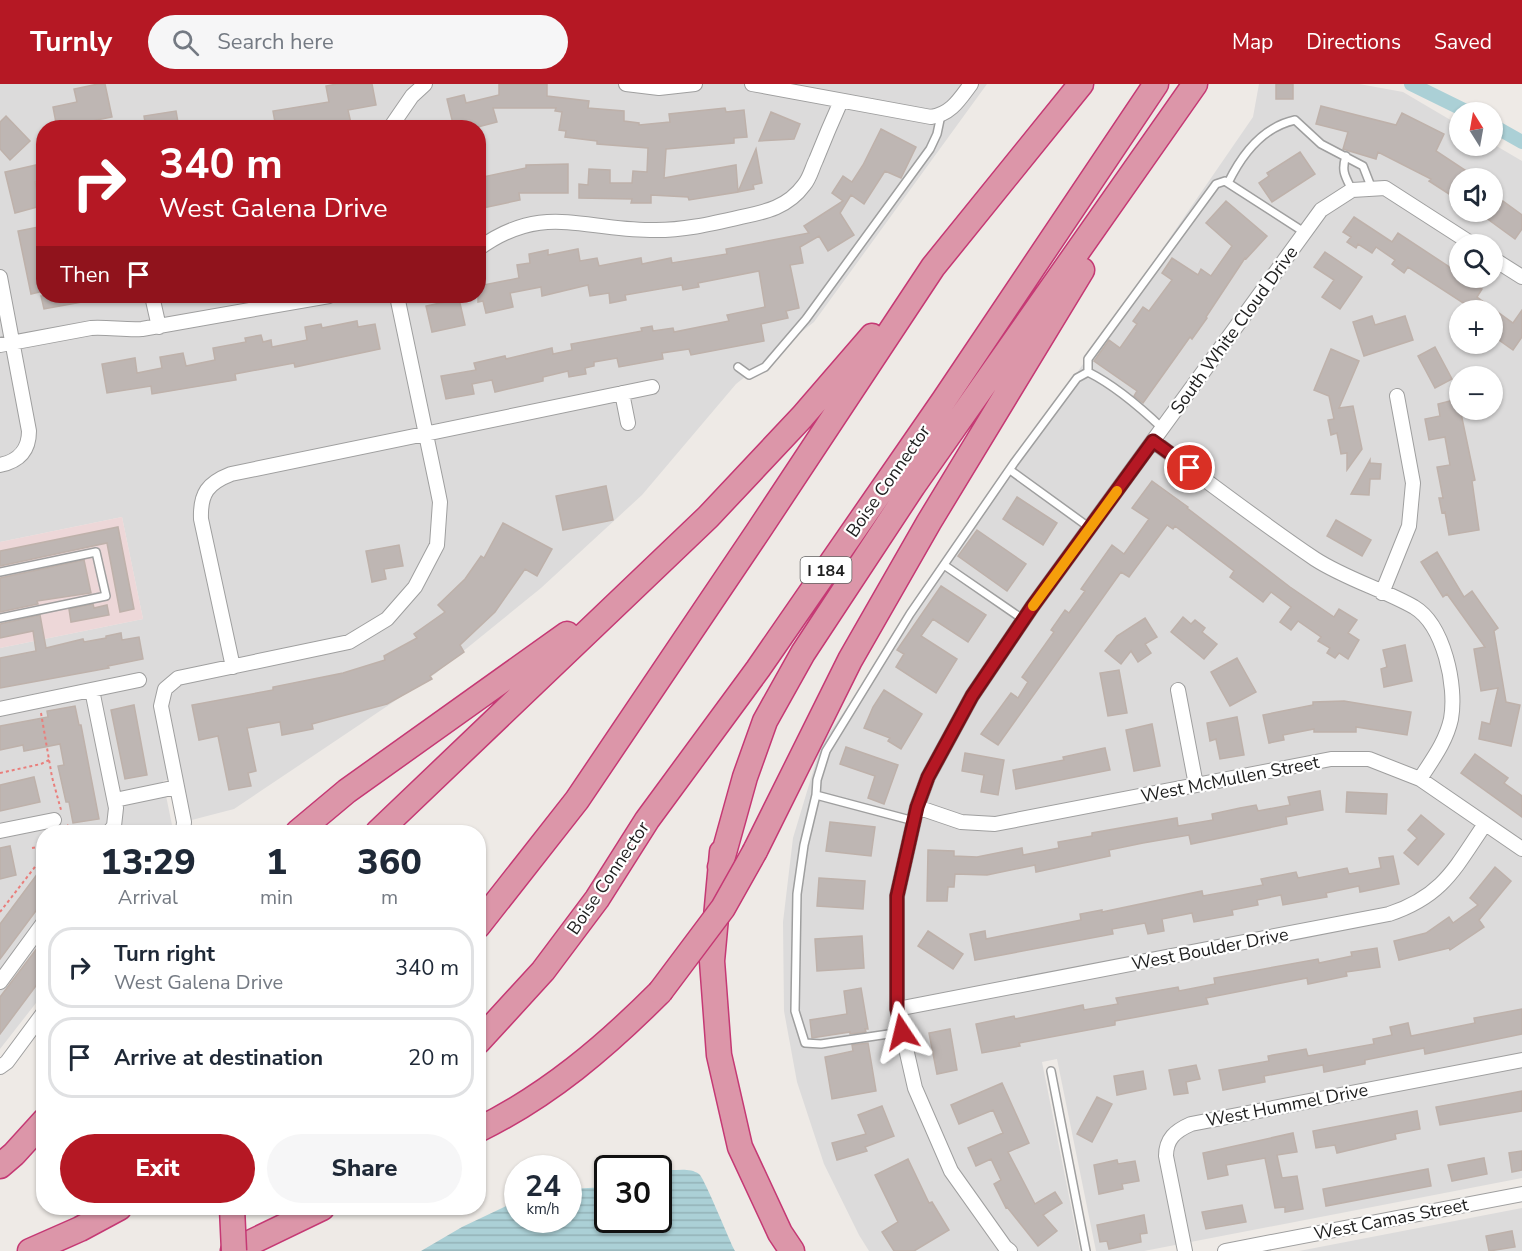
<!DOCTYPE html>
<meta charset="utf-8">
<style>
body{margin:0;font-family:"Nunito Sans",sans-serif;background:#f6f6f7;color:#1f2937;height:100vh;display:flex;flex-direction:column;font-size:22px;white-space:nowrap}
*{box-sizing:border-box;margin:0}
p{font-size:20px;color:#747a83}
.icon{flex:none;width:33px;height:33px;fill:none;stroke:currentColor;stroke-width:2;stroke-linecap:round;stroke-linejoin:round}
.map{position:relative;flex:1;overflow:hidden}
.side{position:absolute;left:36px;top:741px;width:450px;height:390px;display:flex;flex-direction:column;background:#fff;border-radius:24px;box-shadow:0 2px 4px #0004}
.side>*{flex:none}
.banner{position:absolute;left:36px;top:36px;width:450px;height:183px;border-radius:24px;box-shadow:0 2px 4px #0004;background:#b51824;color:#fff;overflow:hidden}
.needle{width:39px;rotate:349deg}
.buttons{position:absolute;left:1449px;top:18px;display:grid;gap:12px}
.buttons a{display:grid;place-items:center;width:54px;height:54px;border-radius:50%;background:#fff;box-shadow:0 2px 4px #0004;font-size:30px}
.speed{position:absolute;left:504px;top:1071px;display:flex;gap:12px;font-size:30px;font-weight:700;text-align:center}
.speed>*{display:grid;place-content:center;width:78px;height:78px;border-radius:50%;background:#fff;box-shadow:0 2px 4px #0004;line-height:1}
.speed small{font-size:15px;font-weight:400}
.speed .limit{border:3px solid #111;border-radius:9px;background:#fff;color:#111}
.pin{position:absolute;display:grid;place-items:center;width:51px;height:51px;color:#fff;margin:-26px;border:3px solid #fff;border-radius:50%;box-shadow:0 2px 6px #0007}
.me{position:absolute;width:66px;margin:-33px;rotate:350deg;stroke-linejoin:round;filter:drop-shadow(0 0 4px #0008)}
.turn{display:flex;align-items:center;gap:21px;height:126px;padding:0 24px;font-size:27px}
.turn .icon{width:78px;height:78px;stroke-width:2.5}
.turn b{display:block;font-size:42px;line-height:51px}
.then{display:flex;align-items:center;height:57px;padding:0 24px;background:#0003;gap:12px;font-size:22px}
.eta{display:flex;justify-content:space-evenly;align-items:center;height:102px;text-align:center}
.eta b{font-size:36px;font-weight:800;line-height:42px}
.action{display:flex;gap:12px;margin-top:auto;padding:12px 24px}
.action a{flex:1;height:69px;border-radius:36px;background:#b51824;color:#fff;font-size:24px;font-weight:800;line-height:69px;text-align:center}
.action a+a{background:#f6f6f7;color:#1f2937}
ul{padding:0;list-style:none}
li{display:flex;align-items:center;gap:18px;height:81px;margin:0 12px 9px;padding:0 12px;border:3px solid #e0e1e3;border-radius:24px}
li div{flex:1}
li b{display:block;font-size:22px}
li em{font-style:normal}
header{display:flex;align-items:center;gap:36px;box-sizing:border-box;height:84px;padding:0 30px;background:#b51824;color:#fff}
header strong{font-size:28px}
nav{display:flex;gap:33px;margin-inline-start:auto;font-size:21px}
.search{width:420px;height:54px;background:#f6f6f7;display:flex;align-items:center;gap:15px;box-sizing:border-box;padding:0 21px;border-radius:33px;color:#747a83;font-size:22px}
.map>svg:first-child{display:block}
.residential{fill:#dcdbdb;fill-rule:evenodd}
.commercial{fill:#edd7d8}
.water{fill:url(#water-rules)}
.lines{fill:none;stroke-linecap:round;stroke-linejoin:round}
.canal{stroke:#abd0d6;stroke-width:14}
.building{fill:#beb6b3;stroke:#beb1aa;stroke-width:1.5}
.lane-casing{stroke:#9f9f9f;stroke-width:10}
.street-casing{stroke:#9f9f9f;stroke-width:16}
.highway-casing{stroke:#c53974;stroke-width:27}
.path{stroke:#e97e7b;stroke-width:2;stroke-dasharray:3 3;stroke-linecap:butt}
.lane{stroke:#fff;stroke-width:7}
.street{stroke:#fff;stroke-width:14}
.highway{stroke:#dc96a9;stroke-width:24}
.highway-bridge-casing{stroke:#c53974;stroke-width:27;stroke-linecap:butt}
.highway-bridge{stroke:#dc96a9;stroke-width:24}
.route-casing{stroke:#761017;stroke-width:15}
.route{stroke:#b51824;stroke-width:10}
.slow{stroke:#f59e0b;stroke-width:10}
.labels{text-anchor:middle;stroke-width:4.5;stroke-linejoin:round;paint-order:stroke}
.shield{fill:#fff;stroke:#626262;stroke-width:1.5}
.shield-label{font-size:16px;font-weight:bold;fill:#1e1e1e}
.street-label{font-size:18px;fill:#1e1e1e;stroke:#fff}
</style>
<header>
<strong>Turnly</strong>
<div class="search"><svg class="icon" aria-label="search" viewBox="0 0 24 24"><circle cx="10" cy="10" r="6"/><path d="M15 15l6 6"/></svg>Search here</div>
<nav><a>Map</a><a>Directions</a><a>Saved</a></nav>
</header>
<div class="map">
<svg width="1522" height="1167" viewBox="0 0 1522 1167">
<defs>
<pattern id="water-rules" width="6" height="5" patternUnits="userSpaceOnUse" patternTransform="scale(1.5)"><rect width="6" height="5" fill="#abd0d6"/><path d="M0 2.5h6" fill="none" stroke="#93b2b7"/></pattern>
</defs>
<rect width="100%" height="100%" fill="#eeeae6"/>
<path class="residential" d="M0,0H987L814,238L736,300L642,411L541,504L435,590L234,725L184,738L174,694L163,697L173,746L171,748H44L43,910L0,965V564L143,535L122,433L0,458ZM44,44H478V212H44Z
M1259,0H1359L1403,8L1459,41L1460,62L1493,60L1522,77V1094L1144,1167H1096L1057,975L1042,978L1080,1167H869L859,1151L824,1080L797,998L784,927L783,838L793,754L821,661L1253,33ZM1460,94H1492V128H1460ZM1460,160H1492V194H1460ZM1460,226H1492V260H1460ZM1460,292H1492V326H1460Z
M1522,1124V1167H1299Z"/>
<path class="commercial" d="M122,433L143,535L0,564V458Z"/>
<path class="water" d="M671,1086C680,1086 691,1084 699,1090C704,1093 729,1156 735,1167H421L462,1143L517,1117L518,1136H568L569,1105L607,1103L608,1136H658L659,1089Z"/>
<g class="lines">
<path class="canal" d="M1411,0L1468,28
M1492,41L1522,58"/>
</g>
<path class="building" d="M98,0H105L112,33L77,40V44H57L53,23L77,18L74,5Z
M337,0H372L376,21L348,26L352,44H334L333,40L315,44H276L273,27L329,18L326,2Z
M499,0H547V12L589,17L588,24L624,27V37L639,39V41L670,38L669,30L725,24L726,28L744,26L747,53L734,54V59L666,65L664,94L736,81L738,108L689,116L688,113L651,111V119H631L632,115L579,114V100L588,101L589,85L610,86V99H632L633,87L647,88L648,64L597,60V57L565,53L566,47L559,46L562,28L555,27L556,24H493L497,38L474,44H454L447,15L464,11L466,19L499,11Z
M1276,0H1293V15H1276Z
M1321,22L1396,41L1402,29L1444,50L1436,67L1477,94H1460V117L1429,97L1431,95L1378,68L1376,75L1346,66L1343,65L1348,48L1316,40Z
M176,27L179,44H146L144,32Z
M771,28L800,40L794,55L759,57Z
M6,32L30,57L10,76L0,65V38Z
M881,45L916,63L901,94L885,87L864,120L851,111L840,129L854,151L828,167L819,152L800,163L803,179L790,181L799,224L786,227L788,234L761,240L764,257L691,271L689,265L662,269L663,275L619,283L617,274L594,278V282L585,284L586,290L569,293L568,287L543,293V297L495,308L492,296L472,300L474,310L446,315L441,292L476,286L474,279L505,272L506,275L552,264L553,270L572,266L571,260L642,247L641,244L652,242L653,247L673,244L674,248L729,237L727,231L765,223L759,187L698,199L699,203L683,206L682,201L625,211L626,216L610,219L609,209L590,212L588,201L542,212L541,203L510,209L513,223L486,229L483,217L478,218V202L519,194L517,181L530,179L529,170L548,166V171L578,165L580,177L597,174L599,182L641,174L642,180L671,174L672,179L727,170L726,165L809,149L804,142L843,117L832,109L843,92L852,98L863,81Z
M756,65L762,99L753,101L754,105L738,108Z
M1300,68L1315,90L1272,118L1259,99L1269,92L1267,89Z
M568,80V109H519L520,116L478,125V94L526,84V81Z
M36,81L39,97L35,98L41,122L15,129L5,88Z
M1492,109L1522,131V145L1515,155L1478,128H1492Z
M1226,117L1267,152L1246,175L1245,174L1206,233L1207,234L1192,255L1190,253L1143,319L1134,312L1137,307L1094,277L1109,256L1120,264L1137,240L1133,237L1143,223L1149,227L1172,196L1162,189L1172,174L1198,191L1201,185L1211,192L1232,162L1206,139Z
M1354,133L1392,158L1398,149L1460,190V194H1464L1482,205L1477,213L1513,239L1522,226V253L1513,266L1492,251V226H1474L1408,183L1404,189L1392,180L1395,176L1376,163L1372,169L1358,160L1356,164L1347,158L1351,153L1343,148Z
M44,142V207L31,210L18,147Z
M1325,168L1362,193L1340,225L1322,213L1334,196L1314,183Z
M41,212H87L88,217L44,225Z
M459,215L465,241L432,248L426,222Z
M1372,232L1375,241L1405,232L1413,256L1364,272L1353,238Z
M357,237L358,243L375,240L380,265L295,283L294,279L235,290L236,296L152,310L151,302L107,309L102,280L135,274L137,289L162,284L160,273L183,269L186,282L215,276L213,264L246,258L245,254L261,251L263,258L271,256L272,263L307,256L305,243L321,240L322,244Z
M1435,263L1452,295L1435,304L1418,272Z
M1331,265L1359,277L1339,324L1353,322L1362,365L1347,386V369L1341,370L1337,349L1331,351L1328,336L1334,335L1329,312L1314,306Z
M1458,315L1475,396L1472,397L1479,446L1449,451L1445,428L1442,429L1439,414H1443L1437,383L1450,381L1445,353L1429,356L1425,335L1440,332L1438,320Z
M1370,376V379L1381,380L1380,395H1370L1369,411L1351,410Z
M1152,397L1188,423L1187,424L1290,503L1334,533L1339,525L1357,536L1348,549L1359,556L1348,575L1339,569L1335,574L1327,569L1330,564L1318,557L1321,553L1298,537L1291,546L1280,538L1291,523L1271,508L1263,518L1230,493L1234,487L1175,442L1173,445L1167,441L1129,493L1121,488L998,661L981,650L1011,609L1018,614L1028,598L1022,593L1054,548L1051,546L1065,526L1069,529L1085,507L1081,505L1112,461L1124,470L1149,435L1132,424Z
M606,402L613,436L563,446L556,412Z
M1017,413L1057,439L1043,461L1003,435Z
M1336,436L1371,456L1362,472L1327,452Z
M503,439L552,465L537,492L525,485L495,528L460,561L464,568L430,592L432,595L387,620L312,640L313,645L282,651L280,638L247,644L256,687L248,689L251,702L229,706L218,652L199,656L192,621L273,606V603L343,589L385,576L384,572L417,554L414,550L445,528L438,521L465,495L481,472L484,474Z
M118,443L134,525L120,528L107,459L0,482V467Z
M977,446L1026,480L1007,507L958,472Z
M399,461L403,482L384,485L386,495L372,498L366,467Z
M1437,468L1464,513L1472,507L1498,544L1494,547L1506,618L1520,621L1511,662L1479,655L1482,638L1490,640L1498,604L1481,607L1474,565L1485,563L1447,510L1443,513L1421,478Z
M84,476L91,509L37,517L38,520L0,528V494Z
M941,502L986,531L968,558L933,535L921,552L957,575L936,609L896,583L904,570L897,566Z
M93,520L94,524L107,521L109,531L71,538L69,525Z
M40,531L46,564L83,555L84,558L106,554V552L121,549L122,556L139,553L143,575L108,582L109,584L0,604V574L36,567L33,547L0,554V540Z
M1183,533L1191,540L1195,536L1205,544L1202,548L1217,560L1204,575L1171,548Z
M1145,534L1157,553L1145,560L1151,569L1138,578L1131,567L1121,580L1105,567L1117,552Z
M1405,561L1412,597L1384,603L1381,585L1387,583L1383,566Z
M1237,574L1256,608L1230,622L1211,588Z
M1119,586L1127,629L1108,632L1100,589Z
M884,606L922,630L901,665L888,657L890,654L864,644L873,623Z
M1344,617L1411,628L1407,651L1356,643V648H1314V645L1283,651L1284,656L1269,659L1263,631L1313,621V618Z
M134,621L147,691L125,695L111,626Z
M75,622L79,641H81L99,735L73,739L69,718H66L58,682L64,681L60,660L24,667L23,661L0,666V642L48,633L47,627Z
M1237,633L1244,671L1220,675L1216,655L1210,657L1207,639Z
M1152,640L1160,682L1134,687L1126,646Z
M846,663L898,681L884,720L868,714L875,692L840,680Z
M1105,664L1110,686L1016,705L1013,686L1064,676L1063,673Z
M965,669L1004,676L998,711L981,708L984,691L962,687Z
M1475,670L1508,694L1504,699L1522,712V733L1461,689Z
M34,693L40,718L0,727V701Z
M1320,707L1323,726L1286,733L1287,740L1191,760L1189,751L1143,759L1109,766L1110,772L1036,788L1035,781L987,791L955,790L954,803H948L947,817H927L928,766L954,767V772L977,773L1022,764L1023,771L1059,764L1058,758L1092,752V749L1177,734L1178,742L1213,736L1212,730L1240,724L1256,721L1258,727L1290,721L1288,713Z
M1347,708L1387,710L1386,730L1346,728Z
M1421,731L1444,750L1418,781L1404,769L1417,754L1408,746Z
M830,738L875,743L871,772L826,767Z
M10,762L16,791L0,795V764Z
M1393,772L1399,800L1360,808L1359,802L1326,809L1327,813L1283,821L1281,811L1257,816L1258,821L1232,826L1233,831L1194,838L1192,829L1162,835L1164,847L1148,850L1145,839L1112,845L1113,850L975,876L970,850L985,847L986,855L1081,836L1080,830L1102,826V828L1202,807L1203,812L1263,801L1261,795L1296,788L1298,794L1347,784L1349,790L1381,784L1379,774Z
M44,781V816L0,875V840Z
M1495,783L1511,797L1479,836L1484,843L1450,866L1449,864L1399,876L1394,857L1426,849L1449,833L1453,839L1478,821L1470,814Z
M819,794L865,797L863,825L817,822Z
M928,847L963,870L953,885L918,862Z
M862,852L864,884L817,887L815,855Z
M44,855V891L0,950V913Z
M1377,864L1380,883L1346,888L1347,892L1308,900L1307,894L1206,914L1208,920L1115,937V941L1019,959L1020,962L982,969L976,940L1014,932L1015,935L1083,921L1084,926L1118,920L1116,914L1178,903L1179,907L1215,900L1214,894L1318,875L1319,879L1352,872L1351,868Z
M861,904L868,945H865L866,948L850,950V948L812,954L810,936L847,930L844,907Z
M1522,925V950L1425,970L1424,964L1365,976V980L1324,988L1323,981L1264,992L1265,998L1223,1006L1219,986L1269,977L1268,972L1306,965L1308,972L1374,960L1373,955L1392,951L1390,943L1408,939L1411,952L1475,939L1474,934Z
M950,945L957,986L937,990L929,949Z
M868,959L876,1007L832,1015L825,973L853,967L852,961Z
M1196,981L1200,995L1186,998L1188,1009L1174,1011L1169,986Z
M1143,987L1146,1005L1117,1011L1114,992Z
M1002,999L1029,1059L1008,1068L1035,1120L1055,1108L1062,1119L1043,1131L1057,1147L1038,1162L1007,1123L1006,1124L994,1100L1001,1096L991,1075L976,1082L968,1064L1003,1049L993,1026L959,1040L951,1021Z
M1522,1007V1027L1440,1041L1436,1023Z
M1097,1013L1112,1020L1092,1058L1077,1050Z
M882,1022L894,1052L865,1063L867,1067L837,1076L832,1059L866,1050L858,1031Z
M1417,1027L1420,1045L1395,1050L1396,1055L1337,1069L1335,1061L1316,1064L1313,1047Z
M1293,1049L1297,1068L1277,1071L1282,1094L1297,1092L1303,1125L1285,1128V1123L1275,1124L1265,1074L1226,1081L1228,1091L1208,1095L1203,1069Z
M1522,1067V1086L1512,1088L1509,1069Z
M1484,1074L1487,1090L1452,1097L1448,1081Z
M908,1075L929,1119L932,1118L949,1146L914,1167H894L882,1148L898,1138L875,1091Z
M1117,1076L1118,1080L1135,1077L1139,1097L1122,1100L1123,1105L1099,1110L1094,1081Z
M1428,1085L1431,1102L1326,1122L1323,1105Z
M1242,1121L1246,1138L1206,1145L1202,1128Z
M1144,1131L1147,1149L1140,1150L1141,1158L1109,1165L1107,1157L1100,1158L1097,1141Z
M1512,1147L1515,1163L1489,1167L1486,1152Z"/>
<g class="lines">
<g class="lane-casing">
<path id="lane" d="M1346,72C1341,87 1345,92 1352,106
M1228,99C1242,70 1263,43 1295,36L1321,60L1363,82L1372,105
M738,283L749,291L765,283L806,235L930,65L937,50L941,31
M1088,288V275L1216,100L1225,97L1228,99L1304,148
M1010,386L1090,444
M944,481L1024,536
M0,488L96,468L106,512L0,534
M816,711L914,737
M902,948L821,960L805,959L795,927L797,810L804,761L816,711L817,696L826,667L910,530L1014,379L1077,294L1088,288C1116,302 1140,323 1162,344
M1051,987L1086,1167"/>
</g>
<g class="street-casing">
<path id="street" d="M626,0L659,4L695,0
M752,0L931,33C951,30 959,16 971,0
M390,44L412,12L425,0
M478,165C543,118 581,146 650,146C681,147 711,140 741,133C766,128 788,123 804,101C810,94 812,84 816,76C824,56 832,37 841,17
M1492,174L1522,193
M0,193L29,347C29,366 19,377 0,381
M152,212L159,243
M0,261L91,244C108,243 125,246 142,245L329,212
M622,309L628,339
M1153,357C1207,397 1260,438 1315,475C1346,495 1382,505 1414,523C1444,541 1457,602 1451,635C1446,658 1432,676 1420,695
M1382,509L1409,442L1413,399L1397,312
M233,583L201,435C200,409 208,399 231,390L652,303
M92,606L116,724L114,742L109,748
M1178,606L1196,701
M0,625L139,596
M115,716L177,703
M917,723L961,738L995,740L1331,675H1369L1420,695L1522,765
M0,747L54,736
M183,748L184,738L161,622L165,605L178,594L349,558L387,535L415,503L437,461L440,418L437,403L397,212
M0,898L44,838
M897,925L1389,830C1443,812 1455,784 1485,740
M0,983L7,978L44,928
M1010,1167L1005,1163L951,1087L915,1004L897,925V812L917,723L928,693L972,612L1032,523L1321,126L1352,106L1385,104L1472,160
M1185,1167L1166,1072C1166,1055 1175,1047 1191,1040L1522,976
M1225,1167L1522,1110"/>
</g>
<g class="highway-casing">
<path id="highway" d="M298,748L347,707L567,550
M378,748L708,433L802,333L872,252
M755,767L850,576L929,438L1082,186
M722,768L712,877L719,971L740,1063L780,1149L792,1167
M720,783L745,693L765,637L803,569L913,402L1195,0
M478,842L577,716L759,446L933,183L1081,0
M478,958L543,887L597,815L647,736L758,585L944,316L1156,0
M478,1046C549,1011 605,963 660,908
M0,1082L14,1070L44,1037
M30,1167L80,1145L119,1124
M233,1167L322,1124"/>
</g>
<path class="path" d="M41,629L52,693L61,726
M0,689L41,680L49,676
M67,741L72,744L95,748
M32,764L44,762
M0,828L38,779L37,763"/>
<use href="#lane" class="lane"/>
<use href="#street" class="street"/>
<use href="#highway" class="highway"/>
<g class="highway-bridge-casing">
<path id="highway-bridge" d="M660,908L723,824L755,767
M232,1124L234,1167"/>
</g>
<use href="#highway-bridge" class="highway-bridge"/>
</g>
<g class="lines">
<g class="route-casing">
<path id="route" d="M902,948L897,925V812L917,723L928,693L972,612L1032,523L1153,357L1190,384"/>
</g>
<use href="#route" class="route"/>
<path class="slow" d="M1033,522L1117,407"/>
</g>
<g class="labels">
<rect class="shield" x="800.5" y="473" width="51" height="26" rx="4.5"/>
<g class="shield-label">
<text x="826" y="492">I 184</text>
</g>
<g class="street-label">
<text transform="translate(1234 246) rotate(-54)" y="6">South White Cloud Drive</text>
<text transform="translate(888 397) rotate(-55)" y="6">Boise Connector</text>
<text transform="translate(1230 695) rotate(-11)" y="6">West McMullen Street</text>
<text transform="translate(608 794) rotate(-56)" y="6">Boise Connector</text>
<text transform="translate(1210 865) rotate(-11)" y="6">West Boulder Drive</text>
<text transform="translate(1287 1021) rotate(-11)" y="6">West Hummel Drive</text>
<text transform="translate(1391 1135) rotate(-11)" y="6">West Camas Street</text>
</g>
</g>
</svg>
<div class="buttons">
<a><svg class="needle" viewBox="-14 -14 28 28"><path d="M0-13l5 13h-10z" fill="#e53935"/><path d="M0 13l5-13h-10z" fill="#747a83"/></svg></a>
<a><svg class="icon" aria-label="sound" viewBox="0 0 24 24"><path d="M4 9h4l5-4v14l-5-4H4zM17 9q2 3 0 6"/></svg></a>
<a><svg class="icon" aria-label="search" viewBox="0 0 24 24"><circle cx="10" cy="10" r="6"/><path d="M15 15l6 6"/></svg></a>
<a>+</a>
<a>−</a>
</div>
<div class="speed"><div>24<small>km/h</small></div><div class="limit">30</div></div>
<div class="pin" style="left:1190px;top:384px;background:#d93025"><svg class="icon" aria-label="arrive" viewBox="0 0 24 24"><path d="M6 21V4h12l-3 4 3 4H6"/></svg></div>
<svg class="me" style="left:902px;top:948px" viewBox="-20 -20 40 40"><path d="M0-17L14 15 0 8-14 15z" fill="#b51824" stroke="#fff" stroke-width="4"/></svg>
<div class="banner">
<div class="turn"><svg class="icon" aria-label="right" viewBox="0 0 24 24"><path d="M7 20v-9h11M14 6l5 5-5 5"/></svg><div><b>340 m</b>West Galena Drive</div></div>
<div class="then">Then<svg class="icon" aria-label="arrive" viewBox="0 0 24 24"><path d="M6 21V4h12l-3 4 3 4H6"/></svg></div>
</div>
<section class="side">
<div class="eta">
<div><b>13:29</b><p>Arrival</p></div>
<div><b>1</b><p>min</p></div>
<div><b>360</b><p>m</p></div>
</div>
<ul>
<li><svg class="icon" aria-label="right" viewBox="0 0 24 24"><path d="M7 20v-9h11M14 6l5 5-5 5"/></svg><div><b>Turn right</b><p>West Galena Drive</p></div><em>340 m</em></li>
<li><svg class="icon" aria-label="arrive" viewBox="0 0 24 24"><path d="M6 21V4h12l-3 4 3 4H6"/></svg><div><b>Arrive at destination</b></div><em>20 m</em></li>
</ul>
<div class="action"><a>Exit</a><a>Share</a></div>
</section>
</div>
